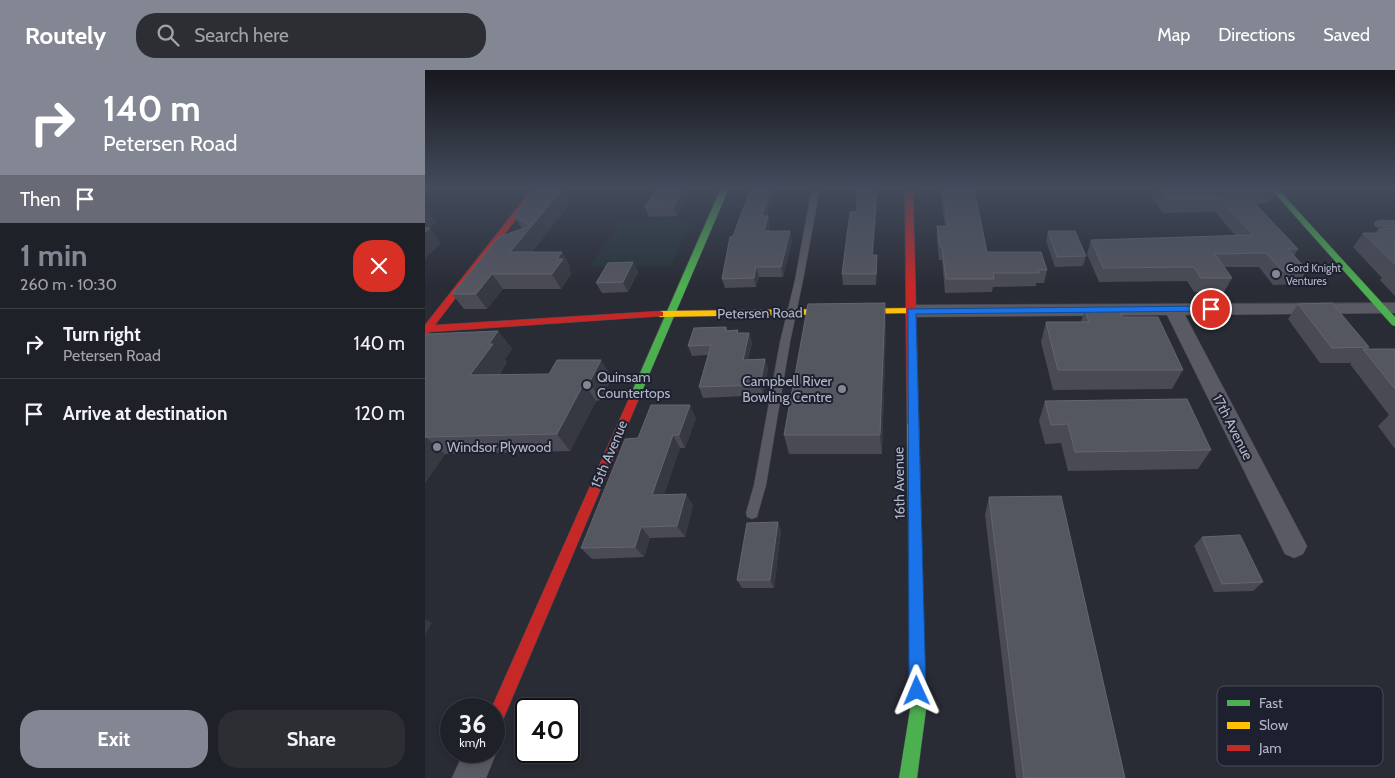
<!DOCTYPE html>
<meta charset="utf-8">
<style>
body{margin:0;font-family:Cabin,sans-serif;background:#2c2e34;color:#f1f3f6;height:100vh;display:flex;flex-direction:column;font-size:19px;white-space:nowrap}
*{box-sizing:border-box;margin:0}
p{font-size:16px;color:#a1a3a8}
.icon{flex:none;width:28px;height:28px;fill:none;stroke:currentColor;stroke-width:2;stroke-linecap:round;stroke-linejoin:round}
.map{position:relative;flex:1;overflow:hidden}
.side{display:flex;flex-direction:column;background:#1f2128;width:425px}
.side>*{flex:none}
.guide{background:#838693;color:#fff;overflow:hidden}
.speed{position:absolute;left:15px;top:628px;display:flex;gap:10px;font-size:25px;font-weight:700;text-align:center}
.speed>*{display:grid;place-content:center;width:65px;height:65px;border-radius:50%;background:#1f2128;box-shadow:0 2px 8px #0003,0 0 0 1px #3c3e45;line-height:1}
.speed small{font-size:12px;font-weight:400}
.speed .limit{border:2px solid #111;border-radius:8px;background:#fff;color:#111}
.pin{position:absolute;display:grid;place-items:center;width:42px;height:42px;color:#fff;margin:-21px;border:2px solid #fff;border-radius:50%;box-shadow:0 1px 5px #0007}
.me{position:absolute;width:55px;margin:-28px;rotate:359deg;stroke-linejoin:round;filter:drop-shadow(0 0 4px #0008)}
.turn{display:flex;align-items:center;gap:18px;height:105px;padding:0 20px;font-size:22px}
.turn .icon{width:65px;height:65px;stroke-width:2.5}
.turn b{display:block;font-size:35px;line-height:42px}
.then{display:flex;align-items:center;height:48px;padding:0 20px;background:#0003;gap:10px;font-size:19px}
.round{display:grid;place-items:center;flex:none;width:52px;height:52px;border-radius:20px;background:#2c2e34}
.overview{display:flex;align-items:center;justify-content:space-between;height:85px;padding:0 20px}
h1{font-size:30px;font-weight:700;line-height:38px;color:#838693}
.primary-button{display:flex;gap:10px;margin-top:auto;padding:10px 20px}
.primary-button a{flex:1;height:58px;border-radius:20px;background:#838693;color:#fff;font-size:20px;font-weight:700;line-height:58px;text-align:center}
.primary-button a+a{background:#2c2e34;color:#f1f3f6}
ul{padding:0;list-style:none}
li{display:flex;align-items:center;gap:15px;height:70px;padding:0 20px;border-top:1px solid #3c3e45}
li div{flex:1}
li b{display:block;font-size:19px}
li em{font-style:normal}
header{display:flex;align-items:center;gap:30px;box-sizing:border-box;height:70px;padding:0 25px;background:#838693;color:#fff}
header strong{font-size:24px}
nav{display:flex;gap:28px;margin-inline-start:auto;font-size:18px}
.search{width:350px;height:45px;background:#2c2e34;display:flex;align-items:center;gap:12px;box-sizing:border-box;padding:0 18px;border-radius:20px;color:#a1a3a8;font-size:19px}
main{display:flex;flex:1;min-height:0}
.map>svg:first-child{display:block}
.green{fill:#27343b}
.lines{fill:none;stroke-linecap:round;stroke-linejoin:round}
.lane-casing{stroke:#45474e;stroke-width:1}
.street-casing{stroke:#45474e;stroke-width:1}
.fast-casing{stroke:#45474e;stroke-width:1}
.slow-casing{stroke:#45474e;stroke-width:1}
.jam-casing{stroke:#45474e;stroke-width:1}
.lane{fill:#595a63;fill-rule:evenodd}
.street{fill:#595a63;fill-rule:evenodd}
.fast{fill:#4caf50;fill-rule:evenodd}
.slow{fill:#ffc107;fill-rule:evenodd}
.jam{fill:#c62828;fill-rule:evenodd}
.wall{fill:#494a54}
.shaded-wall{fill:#373942}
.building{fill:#545660;stroke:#636570}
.route{fill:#1a73e8;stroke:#114b97}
.poi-dot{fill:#838693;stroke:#1d202f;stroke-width:2}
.labels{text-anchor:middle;stroke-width:4;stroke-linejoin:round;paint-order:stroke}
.far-poi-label{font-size:11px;fill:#b3b6c6;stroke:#1d202f;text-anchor:start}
.street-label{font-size:14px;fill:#b3b6c6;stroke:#1d202f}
.poi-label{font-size:14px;fill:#b3b6c6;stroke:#1d202f;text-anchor:start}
.key{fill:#1d202f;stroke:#4a4d5c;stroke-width:1}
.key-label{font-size:14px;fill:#b3b6c6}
</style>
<header>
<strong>Routely</strong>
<div class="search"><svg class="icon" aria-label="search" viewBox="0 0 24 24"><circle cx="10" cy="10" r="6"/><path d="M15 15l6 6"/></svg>Search here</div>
<nav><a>Map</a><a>Directions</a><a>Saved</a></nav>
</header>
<main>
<section class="side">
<div class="guide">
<div class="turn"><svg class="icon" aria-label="right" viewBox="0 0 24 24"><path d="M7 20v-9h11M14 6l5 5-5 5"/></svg><div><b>140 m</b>Petersen Road</div></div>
<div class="then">Then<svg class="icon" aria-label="arrive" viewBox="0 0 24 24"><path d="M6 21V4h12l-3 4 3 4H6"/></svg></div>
</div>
<div class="overview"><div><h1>1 min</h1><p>260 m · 10:30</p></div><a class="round" style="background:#d93025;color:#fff"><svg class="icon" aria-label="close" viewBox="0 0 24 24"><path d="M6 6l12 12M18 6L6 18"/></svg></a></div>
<ul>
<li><svg class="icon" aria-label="right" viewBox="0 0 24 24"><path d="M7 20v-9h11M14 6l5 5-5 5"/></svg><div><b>Turn right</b><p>Petersen Road</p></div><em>140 m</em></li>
<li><svg class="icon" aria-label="arrive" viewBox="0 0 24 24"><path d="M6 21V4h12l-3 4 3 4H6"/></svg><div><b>Arrive at destination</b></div><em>120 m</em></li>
</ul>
<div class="primary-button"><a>Exit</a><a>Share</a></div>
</section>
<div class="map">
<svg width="970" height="708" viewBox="0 0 970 708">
<rect width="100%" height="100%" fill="#292c35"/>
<path class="green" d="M195,150H267L245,196L165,197Z"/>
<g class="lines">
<g class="lane-casing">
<path id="lane" d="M387,118H395L378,210L365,272L341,415L333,443L332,447L327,449L322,447L321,443L329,415L355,272L370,210Z"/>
</g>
<g class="street-casing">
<path id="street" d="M956,150H970V158L951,157L949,154L951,151Z
M970,233V243L760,245L882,476L878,484L869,488L860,484L742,245L487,247L481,245L478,241L481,237L487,235Z
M69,673L72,681L61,708H27L39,681H69Z"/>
</g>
<g class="fast-casing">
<path id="fast" d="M296,118H304L215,326L210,330L206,329L205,326Z
M845,118H852L970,247V256L967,255Z
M488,349L492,350L494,353L501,640L492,708H474L485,640L482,353L484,350Z"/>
</g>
<g class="slow-casing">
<path id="slow" d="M487,238L492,241L490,243L235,247L230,244L235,241Z"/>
</g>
<g class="jam-casing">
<path id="jam" d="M108,118H115L10,255L235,241L238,242V246L5,262L0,265V255Z
M480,118H488L494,353L492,356H484L482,353Z
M210,322L215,326L75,657L69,659V639H66L205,326Z"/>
</g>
<use href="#lane" class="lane"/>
<use href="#street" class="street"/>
<use href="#fast" class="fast"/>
<use href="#slow" class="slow"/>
<use href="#jam" class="jam"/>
</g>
<path class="wall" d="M138,118L145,133L107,182H137L145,197L144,199L146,204L136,219H78L62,239H39L27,224L97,159L89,146Z
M266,118L252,146L224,147L220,137Z
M453,118L448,185L452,195L451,215H418L417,204L432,141Z
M515,118H549L562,182L622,200L619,213H611V216L568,217L567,222L520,223L517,190H514L512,169V156H520L515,121Z
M727,118H849L852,120L844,133L830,134L873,179L869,186L882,200L873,214L848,215L834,197H799L807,208L799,222H769L762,211L674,212L662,184L666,170L810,165L790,142L738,143L725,124Z
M342,146H343L345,155L344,161L367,170L358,207H334L331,217L300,218L297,209L308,166Z
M970,158V226L955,210L957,208L928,177L938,163H950L953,159Z
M623,161L661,186L658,196L630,197L621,171Z
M208,192L213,202L203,222L177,223L171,213Z
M873,234L944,277L943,279H970V379L953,356L964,345L925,294L927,293H895L863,249Z
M660,239L697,247L758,300L747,319L628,320L616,272L621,252H656Z
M461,253L457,384H364L359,365Z
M301,257L303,261L313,260V263H324L327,273L323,289H340L343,299L338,325L278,328L274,317L283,285L267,286L263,276Z
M73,261L87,279L80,289L82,292L74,305L187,307L176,330L171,331L145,381L20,384L0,413V266Z
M620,331L786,380L773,399L643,401L636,373L620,374L614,351Z
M271,348L260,378H255L239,424L268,435L260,467L225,468L219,487L167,489L156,478L213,368Z
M564,427L700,708H591L560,445Z
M353,452L356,461L349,518H317L312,510Z
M777,467L838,512L828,521L789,522L769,476Z"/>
<path class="shaded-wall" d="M138,118L145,133L95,197L85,182Z
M258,118H266L252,146L249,136Z
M346,118H351L339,155L337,146Z
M452,118H453L448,195L447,185Z
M1,138L12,152L5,158L16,173L0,189V139Z
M343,146L345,155L341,170L339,161Z
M365,161L367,170L358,207L356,197Z
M137,182L145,197L144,199L146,204L136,219L127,204L132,189Z
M208,192L213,202L203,222L198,212Z
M331,197L334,207L331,217L329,208Z
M67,204L78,219L62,239L51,224Z
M460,233L461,253L457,384L455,365Z
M73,261L87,279L80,289L82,292L61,323L45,305L64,274Z
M324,263L327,273L321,300L318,290Z
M340,289L343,299L338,325L335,315Z
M176,290L187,307L176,330L164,313Z
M159,313L171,331L145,381L132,364Z
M265,335L271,348L260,378L254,365Z
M248,365L255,378L235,437L227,425Z
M1,367L20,384L0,413V368Z
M261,424L268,435L260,467L252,456Z
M353,452L356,461L349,518L345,510Z
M216,457L225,468L219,487L210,477Z
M0,549L7,553L0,565Z"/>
<path class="building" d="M138,118L85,182H137L132,189H138L127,204H67L51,224H27L74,167L105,156L89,146L111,119Z
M232,118H258L249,136L220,137Z
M326,118H346L337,146H343L339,161H365L356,197H331L329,208L297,209L305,167L308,166Z
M432,118H452L447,185H452L451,204H417L425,142L432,141Z
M517,118H549L562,182H616L622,200H613L614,203H568L569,209H521L517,177H515L512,156H523Z
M735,118H849L852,120L818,121L873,179H863L882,200L857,201L841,183L790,184L807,208H776L769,197L678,198L666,170L828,165L796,129L743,130Z
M0,158H5L0,162Z
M970,158V194L938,163H957L953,159Z
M623,161H650L661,186L632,187Z
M208,192L198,212L171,213L183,193Z
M460,233L455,365H359L383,234Z
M907,233L944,277L907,278L873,234Z
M660,239H693L697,247H733L758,300H633L621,252H664Z
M301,257L300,261L313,260L312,263H324L318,290L340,289L335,315L274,317L286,275L263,276L269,258Z
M73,261L64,274H68L45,305L124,304L132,290H176L164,313H159L132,364L1,367L0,368V266L2,264Z
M938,279H970V319Z
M762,329L786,380L650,382L643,354L626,355L620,331Z
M226,335H265L254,365H248L227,425L261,424L252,456L216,457L210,477L156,478L200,369L213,368Z
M636,426L700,708H599L564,427Z
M353,452L345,510H312L322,453Z
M815,465L838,512L797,514L777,467Z"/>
<linearGradient id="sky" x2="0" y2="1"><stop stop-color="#17181d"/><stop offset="0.54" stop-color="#434b5c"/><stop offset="1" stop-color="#434b5c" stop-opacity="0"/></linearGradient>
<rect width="970" height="217" fill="url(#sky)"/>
<path class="route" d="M786,236L790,239L789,241L491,244L501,621L498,627L492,629L487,627L484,621L483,239Z"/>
<g class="poi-dot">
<circle cx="851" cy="204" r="5"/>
<circle cx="162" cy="315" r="5"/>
<circle cx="417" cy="319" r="5"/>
<circle cx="12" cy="377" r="5"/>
</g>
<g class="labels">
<g class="far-poi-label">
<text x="861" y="202">Gord Knight<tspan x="861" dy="13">Ventures</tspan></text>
</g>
<g class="street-label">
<text transform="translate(335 243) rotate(-1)" y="5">Petersen Road</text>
<text transform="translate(808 357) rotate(63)" y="5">17th Avenue</text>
<text transform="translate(184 384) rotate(-67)" y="5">15th Avenue</text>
<text transform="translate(474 413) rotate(-91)" y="5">16th Avenue</text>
</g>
<g class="poi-label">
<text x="172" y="312">Quinsam<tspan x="172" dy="16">Countertops</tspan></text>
<text x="407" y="316" text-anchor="end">Campbell River<tspan x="407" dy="16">Bowling Centre</tspan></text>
<text x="22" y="382">Windsor Plywood</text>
</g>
</g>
<rect x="792" y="616" width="166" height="80" rx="8" class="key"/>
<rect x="802" y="630" width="23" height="6" fill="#4caf50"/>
<rect x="802" y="652" width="23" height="7" fill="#ffc107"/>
<rect x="802" y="675" width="23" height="6" fill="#c62828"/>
<g class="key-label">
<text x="834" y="638">Fast</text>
<text x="834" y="660">Slow</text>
<text x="834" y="683">Jam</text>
</g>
</svg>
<div class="speed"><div>36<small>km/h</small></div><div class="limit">40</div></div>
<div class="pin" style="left:786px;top:239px;background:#d93025"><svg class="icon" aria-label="arrive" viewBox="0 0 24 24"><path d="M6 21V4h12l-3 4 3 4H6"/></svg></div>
<svg class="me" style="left:492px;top:621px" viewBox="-20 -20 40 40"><path d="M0-17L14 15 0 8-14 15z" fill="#1a73e8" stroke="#fff" stroke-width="4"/></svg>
</div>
</main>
